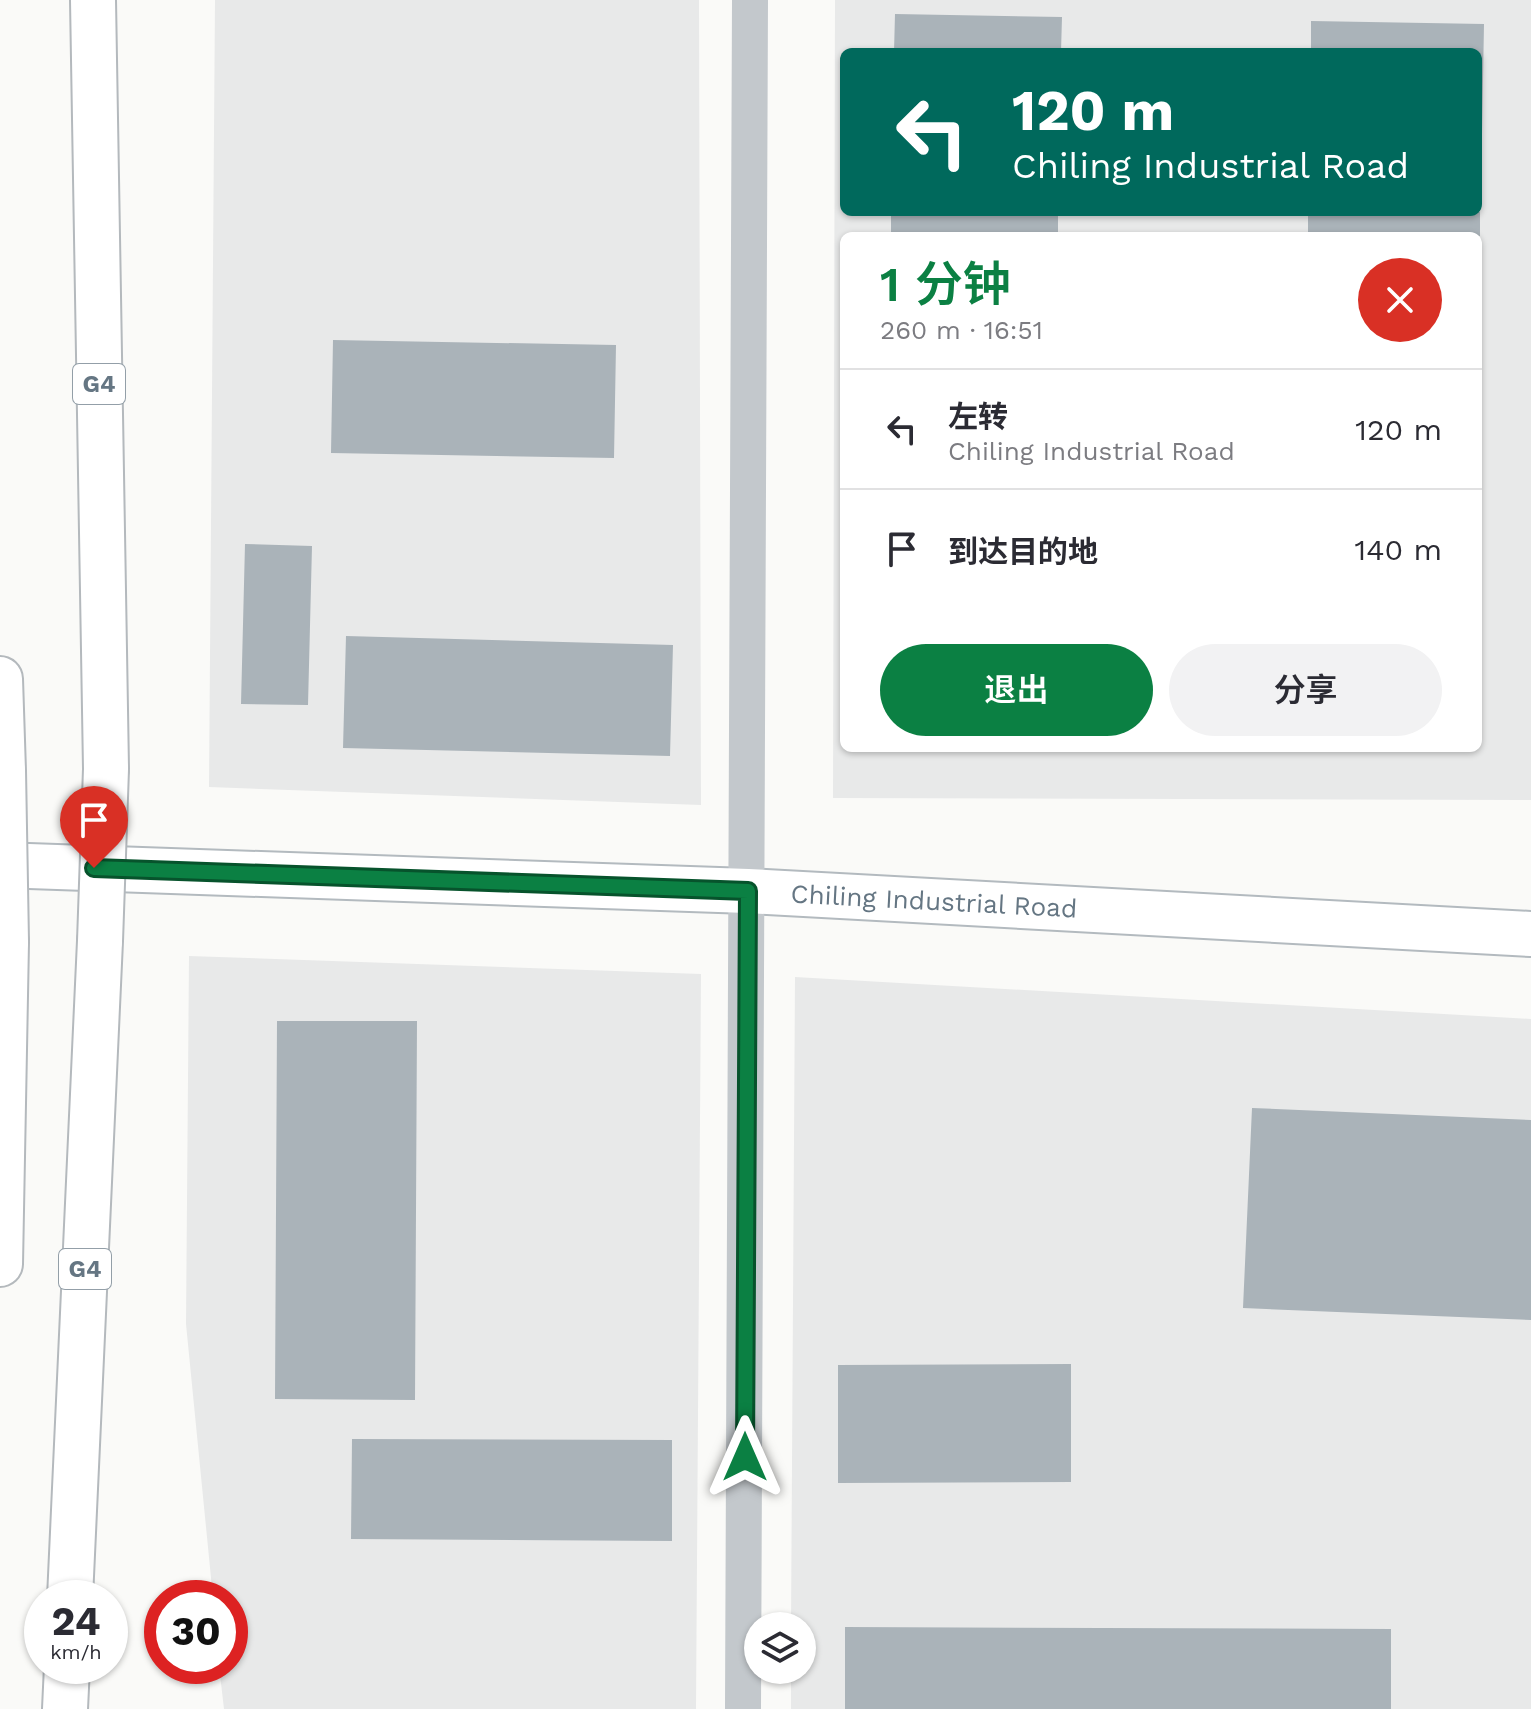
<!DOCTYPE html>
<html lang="zh">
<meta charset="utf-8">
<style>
body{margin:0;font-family:"Work Sans","Noto Sans SC",sans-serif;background:#f2f2f3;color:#2b2b33;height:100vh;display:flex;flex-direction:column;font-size:30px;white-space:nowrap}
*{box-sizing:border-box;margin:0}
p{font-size:26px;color:#7c7c81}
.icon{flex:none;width:44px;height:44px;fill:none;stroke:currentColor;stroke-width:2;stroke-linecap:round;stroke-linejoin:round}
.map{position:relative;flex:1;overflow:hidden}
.details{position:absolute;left:840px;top:232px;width:642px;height:520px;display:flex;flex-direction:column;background:#fff;border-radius:12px;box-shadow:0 2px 6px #0004}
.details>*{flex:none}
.top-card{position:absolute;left:840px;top:48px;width:642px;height:168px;border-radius:12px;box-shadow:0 2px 6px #0004;background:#00695c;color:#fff;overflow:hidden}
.buttons{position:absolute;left:744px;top:1612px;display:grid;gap:16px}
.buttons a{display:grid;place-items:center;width:72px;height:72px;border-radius:50%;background:#fff;box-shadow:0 2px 6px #0004;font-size:40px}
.speed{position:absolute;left:24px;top:1580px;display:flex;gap:16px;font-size:40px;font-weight:700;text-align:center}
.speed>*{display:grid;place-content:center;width:104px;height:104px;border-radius:50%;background:#fff;box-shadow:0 2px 6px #0004;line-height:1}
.speed small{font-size:20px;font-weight:400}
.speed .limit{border:12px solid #d22;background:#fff;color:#111}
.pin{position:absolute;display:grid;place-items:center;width:68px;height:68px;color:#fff;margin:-82px -34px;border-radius:50% 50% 50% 0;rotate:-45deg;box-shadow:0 0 8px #0007}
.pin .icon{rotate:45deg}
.me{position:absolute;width:88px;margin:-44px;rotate:0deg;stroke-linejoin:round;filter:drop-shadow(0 0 6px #0008)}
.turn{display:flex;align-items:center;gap:28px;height:168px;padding:0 40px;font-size:36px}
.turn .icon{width:104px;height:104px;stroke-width:2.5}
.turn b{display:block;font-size:56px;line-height:68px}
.round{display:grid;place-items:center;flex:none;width:84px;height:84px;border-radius:42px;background:#f2f2f3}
.summary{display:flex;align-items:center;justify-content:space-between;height:136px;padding:0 40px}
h1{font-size:48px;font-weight:600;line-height:60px;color:#0b8043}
.action{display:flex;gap:16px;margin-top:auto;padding:16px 40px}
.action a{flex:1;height:92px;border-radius:48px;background:#0b8043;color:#fff;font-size:32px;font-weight:600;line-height:92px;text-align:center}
.action a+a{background:#f2f2f3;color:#2b2b33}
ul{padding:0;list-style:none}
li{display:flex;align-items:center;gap:24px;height:120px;padding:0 40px;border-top:2px solid #e1e1e2}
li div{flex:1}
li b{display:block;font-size:30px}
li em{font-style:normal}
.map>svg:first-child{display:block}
.built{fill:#e8e9e9;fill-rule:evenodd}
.building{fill:#aab3b9}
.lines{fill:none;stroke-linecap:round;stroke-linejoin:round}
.secondary-casing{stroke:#b3babf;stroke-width:48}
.highway-casing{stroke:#b4b9bd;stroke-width:48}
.street{stroke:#c3c8cc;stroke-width:36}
.secondary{stroke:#fff;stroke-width:44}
.highway{stroke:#fff;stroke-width:44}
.highway-bridge-casing{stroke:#b4b9bd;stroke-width:48;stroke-linecap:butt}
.highway-bridge{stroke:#fff;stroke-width:44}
.route-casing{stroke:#07532c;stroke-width:20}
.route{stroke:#0b8043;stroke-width:14}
.labels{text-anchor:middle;stroke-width:8;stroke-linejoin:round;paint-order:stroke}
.shield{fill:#fff;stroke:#939fa8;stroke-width:2}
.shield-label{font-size:24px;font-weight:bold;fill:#657683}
.street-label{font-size:26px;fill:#657683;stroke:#fff}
</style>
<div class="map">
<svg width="1531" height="1709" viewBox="0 0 1531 1709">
<rect width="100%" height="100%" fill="#fafaf8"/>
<path class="built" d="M215,0H699L701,805L209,787Z
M835,0H1531V800L833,798ZM844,52H1478V212H844ZM844,236H1478V748H844Z
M189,956L701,974L696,1709H224L219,1666H230V1598H213L186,1324Z
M795,977L1531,1019V1709H791V1670H802V1626H791Z"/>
<path class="building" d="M895,14L1062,17L1061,52H894Z
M1311,21L1484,24L1481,189H1478V52H1311Z
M891,212H1058V236H891Z
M1308,212H1480V236H1308Z
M333,340L616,345L614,458L331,453Z
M245,544L312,546L308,705L241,704Z
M346,636L673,645L670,756L343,748Z
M277,1021H417L415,1400L275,1399Z
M1252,1108L1531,1120V1320L1243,1308Z
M1071,1364V1482L838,1483V1365Z
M352,1439L672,1440V1541L351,1539Z
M845,1627L1391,1629V1709H845Z"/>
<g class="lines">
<g class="secondary-casing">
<path id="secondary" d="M0,865L748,891L1531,934"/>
</g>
<g class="highway-casing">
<path id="highway" d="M93,0L106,769
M0,679L3,771
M0,1264L6,942
M70,1598L100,941
M65,1709L67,1666"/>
</g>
<path class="street" d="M743,1709L750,0"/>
<use href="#secondary" class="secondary"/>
<use href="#highway" class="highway"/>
<g class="highway-bridge-casing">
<path id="highway-bridge" d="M3,771L6,942
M100,941L106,769"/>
</g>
<use href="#highway-bridge" class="highway-bridge"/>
</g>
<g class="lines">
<g class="route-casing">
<path id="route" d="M94,868L748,891L745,1457"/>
</g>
<use href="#route" class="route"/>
</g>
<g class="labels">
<g class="shield">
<rect x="73" y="364" width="52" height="40" rx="6"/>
<rect x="59" y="1249" width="52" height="40" rx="6"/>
</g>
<g class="shield-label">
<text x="99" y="392">G4</text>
<text x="85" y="1277">G4</text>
</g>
<g class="street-label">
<text transform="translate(934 901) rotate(3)" y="9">Chiling Industrial Road</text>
</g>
</g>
</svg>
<div class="buttons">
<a><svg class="icon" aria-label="layers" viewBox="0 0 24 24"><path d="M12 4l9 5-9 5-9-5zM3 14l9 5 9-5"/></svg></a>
</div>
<div class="speed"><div>24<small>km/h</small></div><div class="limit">30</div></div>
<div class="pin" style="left:94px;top:868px;background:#d93025"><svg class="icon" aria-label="arrive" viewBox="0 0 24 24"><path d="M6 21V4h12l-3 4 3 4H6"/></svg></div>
<svg class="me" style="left:745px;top:1457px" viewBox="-20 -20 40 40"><path d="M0-17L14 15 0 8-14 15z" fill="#0b8043" stroke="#fff" stroke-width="4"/></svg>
<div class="top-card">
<div class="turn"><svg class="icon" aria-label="left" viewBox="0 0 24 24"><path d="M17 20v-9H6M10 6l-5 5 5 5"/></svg><div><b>120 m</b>Chiling Industrial Road</div></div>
</div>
<section class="details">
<div class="summary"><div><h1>1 分钟</h1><p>260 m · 16:51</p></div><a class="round" style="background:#d93025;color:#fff"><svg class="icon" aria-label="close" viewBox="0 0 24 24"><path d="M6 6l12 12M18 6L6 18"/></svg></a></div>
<ul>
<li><svg class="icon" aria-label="left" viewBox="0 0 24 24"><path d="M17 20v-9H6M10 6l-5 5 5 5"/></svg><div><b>左转</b><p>Chiling Industrial Road</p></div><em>120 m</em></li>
<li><svg class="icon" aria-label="arrive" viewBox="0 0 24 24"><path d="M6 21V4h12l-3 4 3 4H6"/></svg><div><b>到达目的地</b></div><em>140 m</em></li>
</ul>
<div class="action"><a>退出</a><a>分享</a></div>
</section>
</div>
